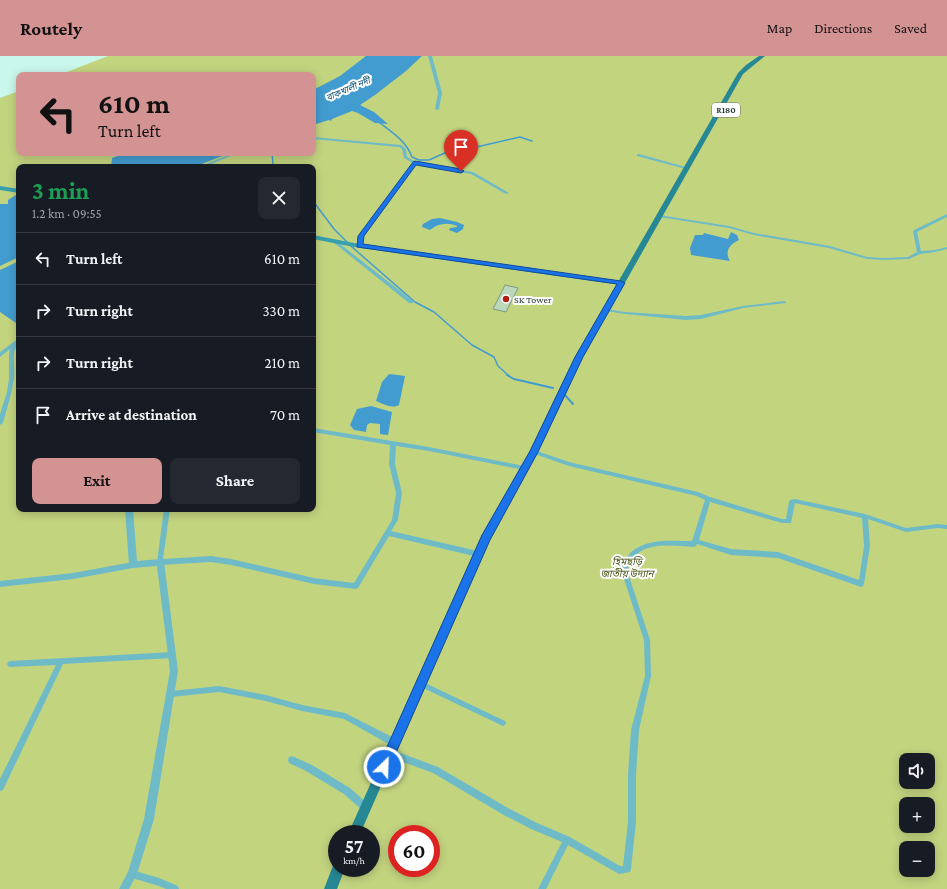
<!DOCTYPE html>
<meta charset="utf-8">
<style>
body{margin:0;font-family:"Crimson Pro","Noto Sans Bengali",serif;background:#242831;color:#f1f3f6;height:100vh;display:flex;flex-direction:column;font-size:15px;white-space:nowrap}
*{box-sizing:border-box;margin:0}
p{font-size:13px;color:#9ea1a6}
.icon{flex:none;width:22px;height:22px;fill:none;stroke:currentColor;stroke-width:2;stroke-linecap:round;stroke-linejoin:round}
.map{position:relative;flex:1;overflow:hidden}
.panel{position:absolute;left:16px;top:108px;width:300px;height:348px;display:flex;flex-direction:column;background:#171b24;border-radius:8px;box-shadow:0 2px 10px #0003}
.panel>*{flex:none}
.top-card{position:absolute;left:16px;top:16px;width:300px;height:84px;border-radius:8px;box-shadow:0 2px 10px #0003;background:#d39392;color:#111;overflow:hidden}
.controls{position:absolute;left:899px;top:697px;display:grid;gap:8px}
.controls a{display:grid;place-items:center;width:36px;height:36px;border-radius:8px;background:#171b24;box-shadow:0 2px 10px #0003;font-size:20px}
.speed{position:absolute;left:328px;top:769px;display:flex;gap:8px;font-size:20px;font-weight:700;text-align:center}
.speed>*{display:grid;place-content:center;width:52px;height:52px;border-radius:50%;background:#171b24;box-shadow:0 2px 10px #0003;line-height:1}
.speed small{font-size:10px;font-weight:400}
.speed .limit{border:6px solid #d22;background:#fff;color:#111}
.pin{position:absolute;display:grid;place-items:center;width:34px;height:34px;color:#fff;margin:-41px -17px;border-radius:50% 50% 50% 0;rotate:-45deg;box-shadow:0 0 4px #0007}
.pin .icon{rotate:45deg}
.me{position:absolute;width:44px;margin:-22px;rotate:24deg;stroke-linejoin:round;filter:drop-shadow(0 0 3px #0008)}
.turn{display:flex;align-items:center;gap:14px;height:84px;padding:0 16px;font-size:18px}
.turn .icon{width:52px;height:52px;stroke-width:2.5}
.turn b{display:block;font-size:28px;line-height:34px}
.round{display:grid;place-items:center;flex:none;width:42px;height:42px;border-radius:8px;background:#242831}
.head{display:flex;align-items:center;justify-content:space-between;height:68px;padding:0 16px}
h1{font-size:24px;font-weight:700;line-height:30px;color:#1e9e55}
.action{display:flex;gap:8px;margin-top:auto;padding:8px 16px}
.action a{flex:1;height:46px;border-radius:8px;background:#d39392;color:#111;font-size:16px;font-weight:700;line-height:46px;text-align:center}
.action a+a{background:#242831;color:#f1f3f6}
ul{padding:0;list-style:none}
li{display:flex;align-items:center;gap:12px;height:52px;padding:0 16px;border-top:1px solid #363941}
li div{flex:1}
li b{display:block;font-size:15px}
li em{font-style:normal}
header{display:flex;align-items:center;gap:24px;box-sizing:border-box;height:56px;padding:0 20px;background:#d39392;color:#111}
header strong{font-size:19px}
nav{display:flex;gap:22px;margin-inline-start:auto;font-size:14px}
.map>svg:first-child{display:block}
.green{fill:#c3d47f;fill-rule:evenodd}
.water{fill:#439ccf}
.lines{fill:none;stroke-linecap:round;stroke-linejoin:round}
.stream-far1{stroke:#439ccf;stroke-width:1.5}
.stream{stroke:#439ccf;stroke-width:2}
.building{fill:#bbd8bd;stroke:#7e9a81}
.minor{fill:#6ebbc7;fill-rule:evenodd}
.tertiary{fill:#6ebbc7;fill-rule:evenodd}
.secondary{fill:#389fac;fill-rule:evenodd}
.primary{fill:#268894;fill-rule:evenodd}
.route{fill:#1a73e8;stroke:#114b97}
.poi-dot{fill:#af1e18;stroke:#fff;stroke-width:1.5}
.labels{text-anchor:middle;stroke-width:4;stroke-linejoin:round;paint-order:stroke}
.far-water-label{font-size:9px;font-style:italic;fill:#085072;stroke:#fff}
.shield{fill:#fff;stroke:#687572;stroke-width:1}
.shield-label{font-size:9px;font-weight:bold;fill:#283a35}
.poi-label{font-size:10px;fill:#283a35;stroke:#fff;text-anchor:start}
.park-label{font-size:10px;font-style:italic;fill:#495313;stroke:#fff}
</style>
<header>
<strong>Routely</strong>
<nav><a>Map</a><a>Directions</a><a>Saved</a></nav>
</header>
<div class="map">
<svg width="947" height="833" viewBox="0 0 947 833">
<rect width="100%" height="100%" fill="#caf7eb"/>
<path class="green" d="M108,0H947V833H0V42L19,35V97H313V19H59ZM19,111H313V453H19ZM906,704H928V726H906ZM906,748H928V770H906ZM337,778H371V812H337ZM397,778H431V812H397ZM906,792H928V814H906Z"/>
<path class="water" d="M366,0H422L406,15L375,39L360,49L374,56L388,68L375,67L358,57L352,55L332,63L331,65L329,64L313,69V34L340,20Z
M126,97H230L194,111H111L112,102Z
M19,137V201L0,210V148H8V144Z
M440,162L457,166L464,169L463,173L457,177L449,174L450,172L457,171V170C448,166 438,167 430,174L422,171L423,168L432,163Z
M731,176L737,179L739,184C730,188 724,195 730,205L691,199L690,192L695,179H703L704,177L728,183Z
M19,205V269L0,256V214Z
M389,318L405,320L399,349C392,353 383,348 376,345L382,326Z
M371,350L392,356L388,379L380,378V368L370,367L367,369L366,376L354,374L350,369L357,353Z"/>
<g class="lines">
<path class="stream-far1" d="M380,67C393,77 406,85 412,101L419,104H429L447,96L468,93L520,81L532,85
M272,97L273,108L277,111
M313,145L334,173L352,191L415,246L434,256L472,289L494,301L498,310L509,320"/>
<path class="stream" d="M507,319L514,323L553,332
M564,338L573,348"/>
</g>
<path class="building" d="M505,229L518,232L506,256L493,253Z"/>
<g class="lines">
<path class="minor" d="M428,0H432L442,37L439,53L437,54L435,53L438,37Z
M313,81L401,89L406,93L407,101L416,106L473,116L509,137L506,138L471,118L416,108L363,180L360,190H358L357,189L359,180L413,107L404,102L402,93L399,91L313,83Z
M233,97H238L204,111H199Z
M637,98H639L689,112L686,113L637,100Z
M947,158V161L917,176L921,195L935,194L947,191V193L935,196L920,198L909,203L884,204L867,203L829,192L754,179L729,172L659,161L657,160L659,159L729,170L754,177L830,190L867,201L884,202L908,201L917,196L913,175L914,174Z
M333,184H335L413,245V247H409L333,186Z
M784,245L786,246V247L743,252L701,263L686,264L625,258L606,255L604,254L606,253L625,256L686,260L701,259L743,250Z
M19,282C19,288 15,291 14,297C13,305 15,313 14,322C12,337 7,352 3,367L0,369V358L7,336L9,323V299L10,293L0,301V296Z
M313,372L429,391L524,410H526L527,412L526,414H524L429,395L396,390L395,408L402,437L398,464L391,475L478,495L480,496L481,498L480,500L478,501L389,480L358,532L356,533L314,528L231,509L211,506L160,509L158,508L157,506L164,453H170L163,503L211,500L231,503L314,522L354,527L392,464L396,437L389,408L390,389L313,376Z
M534,394L569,406L698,436L710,441L782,463H786L789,446L790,444L795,443L865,458L906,472L938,468L947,469V473L938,472L906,476L868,463L870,490L864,528L863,530L861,531L778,502L731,499L697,488L696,490L694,491C677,490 651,486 637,498C632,502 630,508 627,514L650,584L651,620L639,674L636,719V766L631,813L630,816L619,818L568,789L546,833H538L562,786L531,773L502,758L433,717L387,700L386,697L387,694L390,693L438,711L508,752L537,767L570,781L620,810H623L628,766V719L631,674L645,620L644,584L621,514C623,510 624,506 626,503C639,481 671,485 692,485L705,444L697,440L569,410L532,397L531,396L532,395ZM710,446L782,467H791L795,447L862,462L864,490L859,524L778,496L731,493L699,484Z
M133,506L135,507L136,509L135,511L133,512L73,523L0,531V525L73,517Z
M173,596L175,597L176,599L175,601L173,602L63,608L3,734L0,735V723L56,609L10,611L8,610L7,608L8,606L10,605Z
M421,625L505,665L506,667L505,669L503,670L501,669L419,630L418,628L419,626Z
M219,630L266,639L302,649L345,657L398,684L399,687L398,690L395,691L392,690L344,663L302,655L266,645L219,636L171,641L169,640L168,638L169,636L171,635Z
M292,700L312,709L350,732L369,749L370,752L369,755L366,756L363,755L344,738L306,715L289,707L288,704L289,701Z
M132,814L159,822L178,830L179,833H166L159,830L132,822L129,821L128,818L129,815Z"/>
<path class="tertiary" d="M125,453H133L137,505L160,503L163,504L164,506L178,615L154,763L137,818L129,833H119L128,816L144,763L170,615L157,510L133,512L130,511L129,509Z"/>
<path class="secondary" d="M0,130L19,133V137L0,134Z
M313,179L354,187L621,225L624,227L621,229L354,191L313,183Z"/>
<path class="primary" d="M759,0H765L743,18L583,301L538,396L489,484L360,778H348L482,479L530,395L575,301L738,17L746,9Z
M337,806V812H345L337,833H324L334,807Z"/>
</g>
<path class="route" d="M415,105L461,113L464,115L461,117L416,109L364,180L363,188L621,225L625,227L583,301L538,396L490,484L388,715L384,717L379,715L378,711L482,479L530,395L575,301L617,228L357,191L358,180L413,106Z"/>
<circle class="poi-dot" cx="506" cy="243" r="4"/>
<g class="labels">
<g class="far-water-label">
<text transform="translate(348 33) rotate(-23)" y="3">বাকখালী নদী</text>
</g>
<rect class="shield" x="712" y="47" width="28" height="14" rx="3"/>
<g class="shield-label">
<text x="726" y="57">R180</text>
</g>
<g class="poi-label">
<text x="514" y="247">SK Tower</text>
</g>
<g class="park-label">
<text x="627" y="509">হিমছড়ি<tspan x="627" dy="12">জাতীয় উদ্যান</tspan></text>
</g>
</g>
</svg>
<div class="controls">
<a><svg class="icon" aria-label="sound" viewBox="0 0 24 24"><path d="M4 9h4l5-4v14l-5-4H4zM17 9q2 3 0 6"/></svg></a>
<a>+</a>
<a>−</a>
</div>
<div class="speed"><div>57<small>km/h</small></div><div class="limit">60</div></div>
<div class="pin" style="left:461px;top:115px;background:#d93025"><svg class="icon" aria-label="arrive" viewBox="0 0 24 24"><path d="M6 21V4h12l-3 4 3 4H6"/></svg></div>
<svg class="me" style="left:384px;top:711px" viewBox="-20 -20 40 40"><circle r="17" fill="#1a73e8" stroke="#fff" stroke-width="3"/><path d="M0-11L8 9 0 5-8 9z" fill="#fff"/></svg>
<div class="top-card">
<div class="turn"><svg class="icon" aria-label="left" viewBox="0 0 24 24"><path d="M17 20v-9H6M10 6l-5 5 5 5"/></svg><div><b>610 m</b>Turn left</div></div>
</div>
<section class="panel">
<div class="head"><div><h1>3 min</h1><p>1.2 km · 09:55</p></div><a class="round"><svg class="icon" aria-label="close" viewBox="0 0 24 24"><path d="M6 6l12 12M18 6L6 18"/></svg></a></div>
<ul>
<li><svg class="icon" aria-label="left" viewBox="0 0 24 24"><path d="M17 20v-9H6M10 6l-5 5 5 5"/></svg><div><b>Turn left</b></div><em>610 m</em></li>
<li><svg class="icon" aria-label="right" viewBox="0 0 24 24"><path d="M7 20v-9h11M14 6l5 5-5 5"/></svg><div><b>Turn right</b></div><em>330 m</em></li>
<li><svg class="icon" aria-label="right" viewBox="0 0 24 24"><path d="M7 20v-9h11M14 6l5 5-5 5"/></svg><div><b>Turn right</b></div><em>210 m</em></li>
<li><svg class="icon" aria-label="arrive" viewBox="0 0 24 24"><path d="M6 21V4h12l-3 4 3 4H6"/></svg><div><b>Arrive at destination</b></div><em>70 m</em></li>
</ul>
<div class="action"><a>Exit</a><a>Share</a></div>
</section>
</div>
